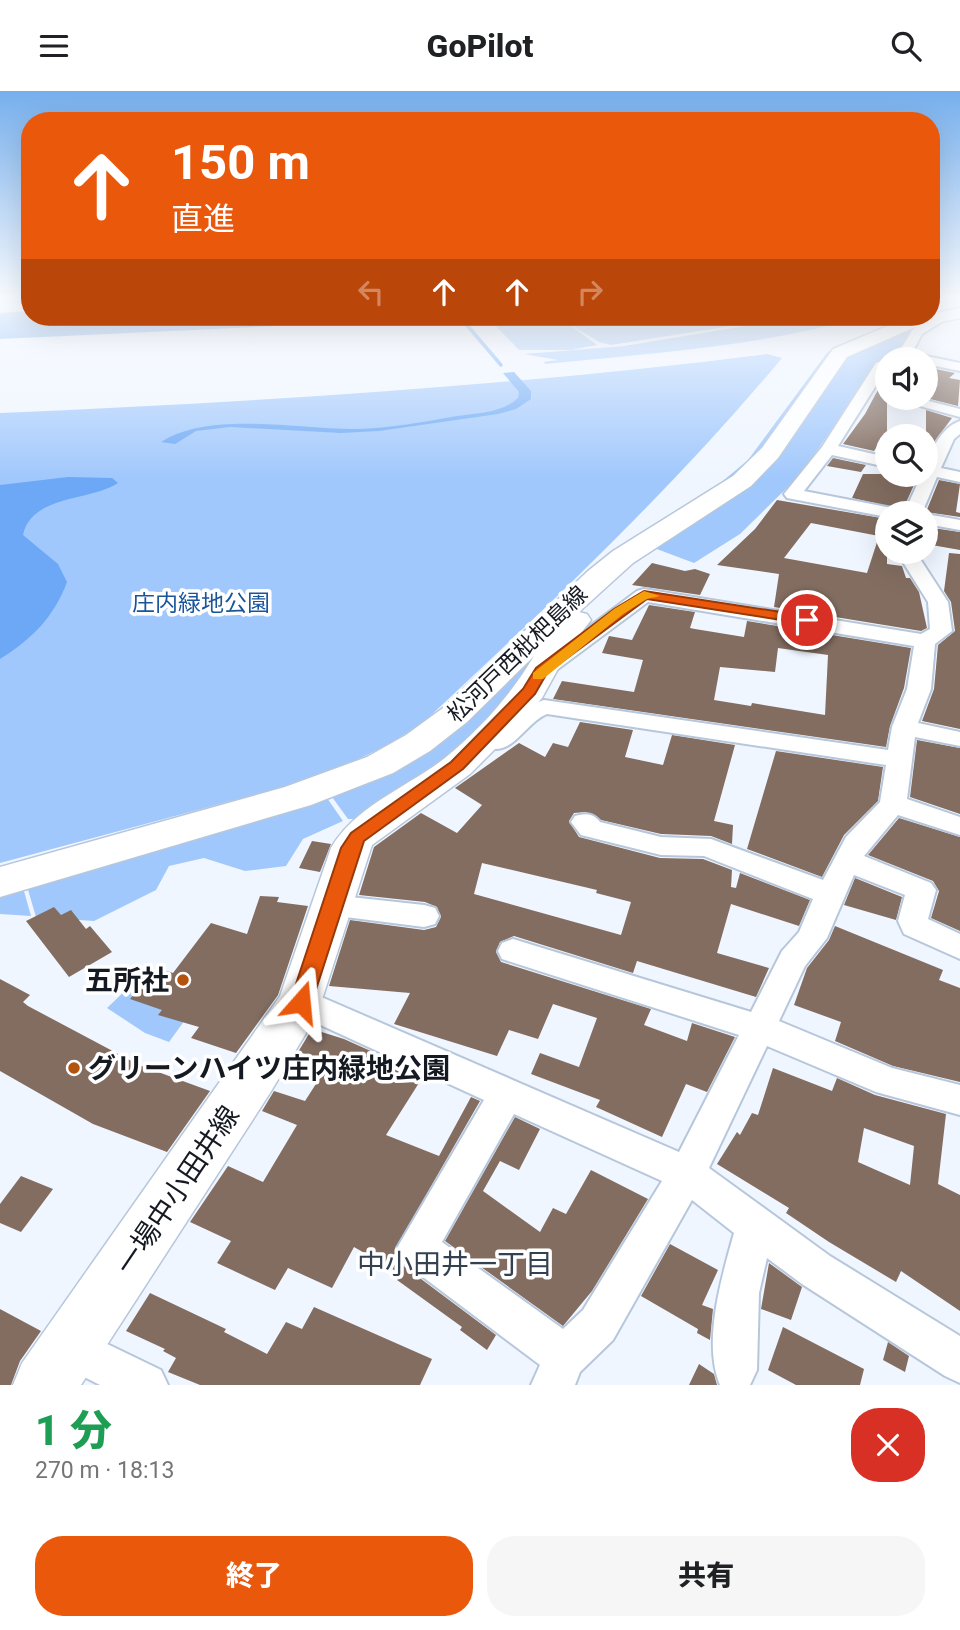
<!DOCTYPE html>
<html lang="ja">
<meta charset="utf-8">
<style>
body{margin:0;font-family:Roboto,"Noto Sans JP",sans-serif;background:#f6f6f6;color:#202124;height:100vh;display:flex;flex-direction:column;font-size:26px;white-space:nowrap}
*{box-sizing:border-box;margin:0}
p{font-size:23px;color:#757577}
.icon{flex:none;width:38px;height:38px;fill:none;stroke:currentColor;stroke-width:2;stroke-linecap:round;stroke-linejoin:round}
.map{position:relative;height:1294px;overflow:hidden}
.side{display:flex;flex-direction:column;background:#fff;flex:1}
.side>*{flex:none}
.top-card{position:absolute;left:21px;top:21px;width:919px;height:214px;border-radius:28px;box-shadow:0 7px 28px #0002;background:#ea580c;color:#fff;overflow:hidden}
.fabs{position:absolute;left:875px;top:256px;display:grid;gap:14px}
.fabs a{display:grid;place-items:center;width:63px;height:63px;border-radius:50%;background:#fff;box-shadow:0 7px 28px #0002;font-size:35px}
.pin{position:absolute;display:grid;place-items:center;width:60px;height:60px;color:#fff;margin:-30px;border:4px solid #fff;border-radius:50%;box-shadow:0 2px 7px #0007}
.me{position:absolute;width:77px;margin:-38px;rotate:18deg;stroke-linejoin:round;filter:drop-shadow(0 0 5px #0008)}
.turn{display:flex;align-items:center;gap:24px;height:147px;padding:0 35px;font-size:32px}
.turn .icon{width:91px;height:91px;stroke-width:2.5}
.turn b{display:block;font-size:49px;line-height:60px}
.lanes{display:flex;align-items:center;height:66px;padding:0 35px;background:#0003;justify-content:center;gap:35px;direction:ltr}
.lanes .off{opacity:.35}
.round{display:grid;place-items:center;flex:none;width:74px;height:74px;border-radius:28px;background:#f6f6f6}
.summary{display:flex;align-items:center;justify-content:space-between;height:119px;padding:0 35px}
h1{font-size:42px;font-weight:800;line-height:52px;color:#1e9e55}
.action{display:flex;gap:14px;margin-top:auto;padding:14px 35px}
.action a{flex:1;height:80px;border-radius:28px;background:#ea580c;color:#fff;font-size:28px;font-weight:800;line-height:80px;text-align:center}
.action a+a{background:#f6f6f6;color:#202124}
header{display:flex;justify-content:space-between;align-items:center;height:91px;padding:0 35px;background:#fff;font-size:32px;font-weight:800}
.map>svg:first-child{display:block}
.green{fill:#a1c8fc}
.water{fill:#6ca8f5}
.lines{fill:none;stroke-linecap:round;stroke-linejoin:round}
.stream{stroke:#6ca8f5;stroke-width:3.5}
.building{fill:#836d61;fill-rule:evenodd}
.minor-casing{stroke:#b7c7db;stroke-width:4}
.secondary-casing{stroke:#b7c7db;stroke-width:3}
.minor{fill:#fff;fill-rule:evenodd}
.secondary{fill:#fff;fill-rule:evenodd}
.route{fill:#ea580c;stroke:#983908;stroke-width:2}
.slow{fill:#f59e0b}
.poi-dot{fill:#b3530d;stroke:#fff;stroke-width:2.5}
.labels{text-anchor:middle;stroke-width:7;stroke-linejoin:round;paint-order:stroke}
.park-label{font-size:23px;fill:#1a559a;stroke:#fff}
.street-label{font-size:23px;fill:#151a22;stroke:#fff}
.near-poi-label{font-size:28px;font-weight:bold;fill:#151a22;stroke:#fff;text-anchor:end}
.near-street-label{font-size:28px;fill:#151a22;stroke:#fff}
.near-neighbourhood-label{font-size:28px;fill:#344151;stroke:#fff}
</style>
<header><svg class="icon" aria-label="menu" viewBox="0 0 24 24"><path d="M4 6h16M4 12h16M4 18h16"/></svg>GoPilot<svg class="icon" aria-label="search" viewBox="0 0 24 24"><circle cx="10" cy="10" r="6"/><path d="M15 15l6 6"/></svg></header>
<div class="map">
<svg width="960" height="1294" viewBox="0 0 960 1294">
<rect width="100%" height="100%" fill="#f0f6ff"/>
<path class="green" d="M478,226H788L611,254L599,251L566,231L597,254L571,259H519L492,231L475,228Z
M800,226H861C759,256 652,262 546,273L543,271L558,269L524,263L624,255Z
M925,226L829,265L753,370L734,388L706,404L748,369L827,262L835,256L907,227Z
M924,231L897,265L876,274L800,384L740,443L694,472L654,457L776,362L805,329L846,265Z
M767,263L782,267C673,398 550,513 426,629C381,661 336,680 283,696L0,772V322C256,311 513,295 767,263Z
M539,557L545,559L477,644L361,728H348L332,706Z
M327,707L343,730L303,748L286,775L245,780L204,767L169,775L156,799L94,830L36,826L26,792Z
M22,793L31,825L0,823V800Z
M129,896L193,918L169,951L145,942L107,917Z"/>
<path class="water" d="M30,220V226H465L0,248V222Z
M514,281L531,300V308L516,318L498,323L379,340L341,342L230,336L196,340L175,353L161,351C211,319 299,339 357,338C391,337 423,331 457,325C478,322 502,322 518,307L519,301L503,282Z
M68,386L112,387L118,392C91,410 31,404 23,444L58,473L67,491C54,526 32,548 0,568V394Z"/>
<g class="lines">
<path class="stream" d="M460,226L501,274"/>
</g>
<path class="building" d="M926,276L955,282L949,287L960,289L958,315L926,307Z
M887,282V303L884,306L887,309V341L874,360L843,353L865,323Z
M926,319L952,327L934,351L926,369Z
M833,367L866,374L861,381L827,375Z
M863,383H919L904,416L897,417L852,407Z
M939,389L960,393L956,421L960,422V426L926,421Z
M777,409L887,428V473L902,475L906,487H910L919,501L927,537L921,540L774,516L779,483L717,474L755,438ZM811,432L879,445L867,482L784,467Z
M926,436L960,441V459L926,453Z
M949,462L960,463V638L922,630L934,598L938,554L955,540L951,511L944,500Z
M652,472L685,480L695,478L710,483L700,504L632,494Z
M649,514L695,521L690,537L695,538L744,546L747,530L911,557L904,597L890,635L886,656L553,608L562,590L634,601L643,569L602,562L609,545L632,549ZM778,557L828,564L825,624L752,612L751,615L714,609L720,576L775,581Z
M580,631L633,639L625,666L663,674L672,644L735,654L714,730L733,734L732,753L711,745L661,743L601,729L586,721L574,722L569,730L579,746L660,767L703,768L732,779L731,796L736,797L740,782L810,809L799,835L731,813L717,862L769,877L756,906L637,870L633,882L514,845L500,851L496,861L501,871L651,918L644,934L687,950L692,932L735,946L707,1001L686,993L662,1046L596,1016L600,1009L531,983L540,962L579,976L597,927L553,913L538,948L509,939L497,965L394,933L410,902L329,895L350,829L424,839L436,836L441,826L437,816L425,811L359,804L374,756L421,722L457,742L482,714L455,697L519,652L545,666L553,652L568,656ZM482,772L597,799L596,802L631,811L621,844L474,803Z
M917,649L960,657V723L910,706Z
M776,660L883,676L878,710L844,744L822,786L747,758Z
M899,727L960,746V840L931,827L939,800L933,790L868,764Z
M312,750L331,753L320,781L299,777Z
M855,787L902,806L896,829L844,814Z
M260,805L279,806L277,811L308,815L278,904L236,962L191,947L199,936L158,924L162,919L130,908L144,891L155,895L167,880L173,882L211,832L247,843Z
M54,816L61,824L71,819L86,838L90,835L112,861L69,886L26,830Z
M835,835L943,879L939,889L960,897V991L893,975L835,950L841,931L794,914L807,877L829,849Z
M0,888L30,904L23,911L28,915L139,974L210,1000L167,1061L93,1033L0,980Z
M312,938L344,948L424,984L386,1044L439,1065L471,1006L480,1010L395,1158L401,1173L496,1244L487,1259L460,1239L462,1236L397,1189L401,1183L354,1156L332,1197L288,1177L275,1199L217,1172L231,1150L190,1131L228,1075L263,1091L297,1034L262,1020L274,1000L305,1010L330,971L298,961Z
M773,977L832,1000L837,987L875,1004L946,1023L938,1093L960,1104V1220L901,1180L896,1191L829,1151L786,1122L789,1117L717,1073L737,1041L740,1044L752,1022L758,1024ZM864,1037L914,1055L910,1094L858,1071Z
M515,1026L540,1038L519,1079L500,1070L483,1100L540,1141L553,1117L566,1123L591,1079L648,1108L592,1200L563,1235L445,1150Z
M21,1085L53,1098L21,1141L0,1132V1113Z
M670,1153L718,1179L702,1214L713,1218L710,1249L697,1242L698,1238L641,1205Z
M769,1172L802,1196L791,1229L761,1218Z
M150,1202L226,1238L224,1241L267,1263L286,1231L302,1238L314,1216L432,1268L420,1294H200L168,1281L176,1267L163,1260L165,1258L126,1240Z
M0,1218L41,1240L20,1270L11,1294H0Z
M783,1236L864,1278L860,1294H796L768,1279Z
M888,1251L909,1265L905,1281L883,1269Z
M699,1273L714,1283L717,1294H689Z"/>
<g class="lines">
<g class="minor-casing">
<path id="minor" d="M941,222L951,225L922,243L909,267L891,268L899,261L913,238Z
M926,265L960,272V280L926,273V268H920Z
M887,268V277L838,355L887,366V376L832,364L804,400L892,417L901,422H887V426L787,407L784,403L822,356L876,272Z
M887,306H913L960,318V326Z
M960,330V343L954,348L941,377L960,381V391L937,386L922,422H904L922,383H926C926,365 941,336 960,330Z
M926,423L960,429V439L926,433Z
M896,460H915L948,511L952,540L935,553L931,598L918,632L960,641V655L915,646L907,708L960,726V744L898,724L864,765L931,792L936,799L928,828L960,843V868L904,843L898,830L905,804L854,784L827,847L805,875L779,930L892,977L960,994V1024L876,1001L767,955L709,1077L830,1165L960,1245V1292L945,1285L802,1193L767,1167L759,1202L757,1279L750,1294H720C702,1251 722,1185 734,1142L692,1109L613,1249L580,1281L575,1294H531L540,1274L403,1171L397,1157L484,1009L290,920L285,911L290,902L301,898L312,902L679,1061L739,944L502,868L498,860L502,852L513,848L751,921L782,860L799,841L813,808L704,765L661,764L581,744L571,731L575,725C586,722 593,722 600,731L661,746L711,748L823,789L846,746L880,711L886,674L547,623C525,632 514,664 488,657L485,652L524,616L544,609L888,659L892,636L907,598L914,555L648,511L550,584L542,586L531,579L637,500L644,498L921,543L930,538L928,511ZM514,1023L662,1090L583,1219L563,1238L442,1151Z
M332,804L424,814L435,817L439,825L435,833L424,836L322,823L317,815L322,807Z
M70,1235L161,1279L168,1294H100L55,1271L49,1256L55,1241Z"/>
</g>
<g class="secondary-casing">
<path id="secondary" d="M960,217V227L913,237L847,266L778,367L751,395L633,472L579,521L587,523L591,529L570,556L542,607L510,643L470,683L372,754L317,924L270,1002L81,1294H13L22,1272L280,905L331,757C355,715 408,696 445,667C480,638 511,604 534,565L467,631L430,660L393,682L311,714L0,806V776L285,696L367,666L406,644L443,617L588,480L613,460L733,385L762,357L833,258L902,229L931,226V223Z"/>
</g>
<use href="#minor" class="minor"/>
<use href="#secondary" class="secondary"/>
</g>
<linearGradient id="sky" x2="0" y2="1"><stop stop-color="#76afed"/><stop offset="0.53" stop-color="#f8fbff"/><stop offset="1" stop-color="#f8fbff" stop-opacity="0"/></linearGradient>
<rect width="960" height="387" fill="url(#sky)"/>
<path class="route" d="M644,500L807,525L814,529L807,533L647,508L547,582L535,603L463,678L364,750L312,911L308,916H294L290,911L341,757L351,742L451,671L523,598L536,577L614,518Z"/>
<path class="slow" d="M644,500L660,505L647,508L623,523L543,588H533V582L614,518Z"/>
<g class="poi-dot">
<circle cx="183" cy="889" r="7"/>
<circle cx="74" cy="977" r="7"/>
</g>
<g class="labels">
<g class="park-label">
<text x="201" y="520">庄内緑地公園</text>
</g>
<g class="street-label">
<text transform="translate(517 563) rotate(-44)" y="8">松河戸西枇杷島線</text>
</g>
<g class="near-poi-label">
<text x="169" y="899">五所社</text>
<text x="88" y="987" text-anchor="start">グリーンハイツ庄内緑地公園</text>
</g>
<g class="near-street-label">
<text transform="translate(177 1099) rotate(-56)" y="10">一場中小田井線</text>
</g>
<g class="near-neighbourhood-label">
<text x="455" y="1183">中小田井一丁目</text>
</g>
</g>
</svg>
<div class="fabs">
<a><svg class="icon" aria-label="sound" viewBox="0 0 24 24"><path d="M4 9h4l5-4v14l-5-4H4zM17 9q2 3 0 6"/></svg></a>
<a><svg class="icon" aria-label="search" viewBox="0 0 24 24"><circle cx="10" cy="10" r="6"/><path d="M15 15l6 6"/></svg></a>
<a><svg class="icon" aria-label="layers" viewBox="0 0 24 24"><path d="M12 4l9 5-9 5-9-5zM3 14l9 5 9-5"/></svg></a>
</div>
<div class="pin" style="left:807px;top:529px;background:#d93025"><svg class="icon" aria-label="arrive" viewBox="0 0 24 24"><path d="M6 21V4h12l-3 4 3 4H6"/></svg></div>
<svg class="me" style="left:301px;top:911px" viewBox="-20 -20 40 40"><path d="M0-17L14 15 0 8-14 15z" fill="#ea580c" stroke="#fff" stroke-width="4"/></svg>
<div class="top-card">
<div class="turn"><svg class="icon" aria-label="ahead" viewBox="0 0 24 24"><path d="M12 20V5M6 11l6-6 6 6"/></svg><div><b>150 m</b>直進</div></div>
<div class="lanes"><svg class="icon off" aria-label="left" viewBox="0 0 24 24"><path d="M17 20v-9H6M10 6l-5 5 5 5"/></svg><svg class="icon" aria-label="ahead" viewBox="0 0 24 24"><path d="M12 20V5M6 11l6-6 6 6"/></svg><svg class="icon" aria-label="ahead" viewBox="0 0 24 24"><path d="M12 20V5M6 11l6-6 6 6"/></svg><svg class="icon off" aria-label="right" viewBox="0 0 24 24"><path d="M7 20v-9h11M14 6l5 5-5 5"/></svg></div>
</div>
</div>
<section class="side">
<div class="summary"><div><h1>1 分</h1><p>270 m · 18:13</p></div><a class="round" style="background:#d93025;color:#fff"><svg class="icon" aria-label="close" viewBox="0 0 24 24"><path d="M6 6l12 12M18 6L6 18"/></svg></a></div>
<div class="action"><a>終了</a><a>共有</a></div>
</section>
